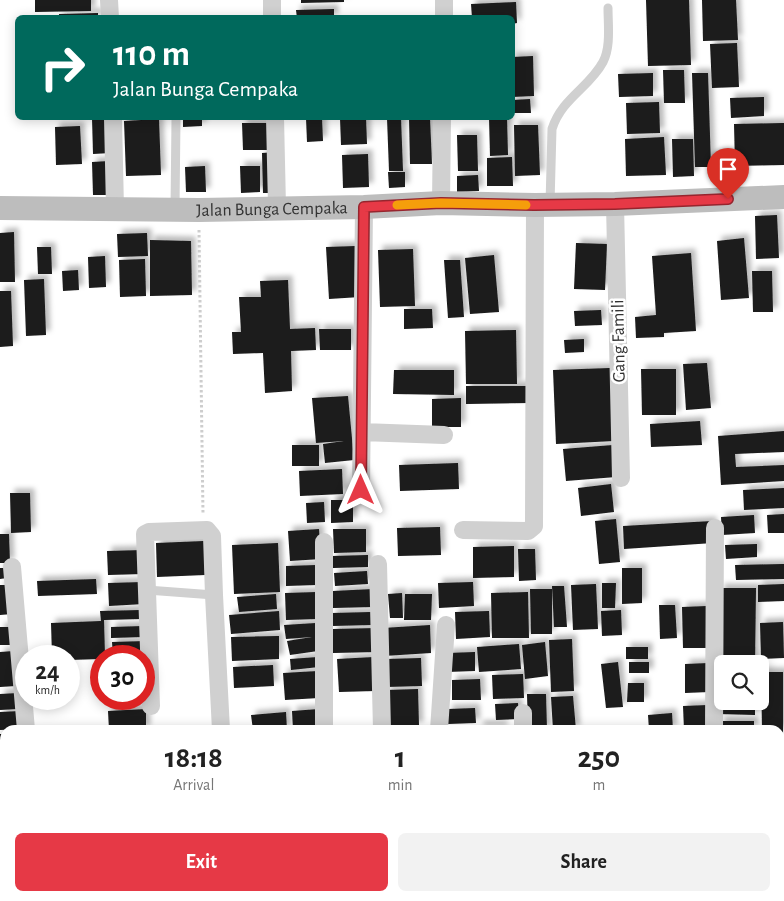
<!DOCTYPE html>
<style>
body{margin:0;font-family:"Alegreya Sans",sans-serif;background:#f2f2f2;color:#222;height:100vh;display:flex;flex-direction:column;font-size:19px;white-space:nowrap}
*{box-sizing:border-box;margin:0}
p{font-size:16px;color:#767676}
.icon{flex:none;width:28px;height:28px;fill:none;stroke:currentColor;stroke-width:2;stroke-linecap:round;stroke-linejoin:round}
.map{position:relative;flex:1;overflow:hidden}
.panel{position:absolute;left:0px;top:725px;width:785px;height:176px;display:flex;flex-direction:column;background:#fff;border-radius:15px 15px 0 0;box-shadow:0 2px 12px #0003}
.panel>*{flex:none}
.top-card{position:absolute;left:15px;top:15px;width:500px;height:105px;border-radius:8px;box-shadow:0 2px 12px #0003;background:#00695c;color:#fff;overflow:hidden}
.tools{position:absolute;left:714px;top:655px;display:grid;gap:10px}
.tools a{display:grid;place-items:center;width:55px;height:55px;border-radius:8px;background:#fff;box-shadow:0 2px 12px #0003;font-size:25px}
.speed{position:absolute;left:15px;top:645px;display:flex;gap:10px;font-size:25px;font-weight:700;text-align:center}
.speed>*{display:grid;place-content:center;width:65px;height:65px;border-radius:50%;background:#fff;box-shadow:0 2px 12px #0003;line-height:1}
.speed small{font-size:12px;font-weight:400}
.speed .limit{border:8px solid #d22;background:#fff;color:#111}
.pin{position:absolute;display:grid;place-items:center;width:42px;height:42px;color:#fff;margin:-51px -21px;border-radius:50% 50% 50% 0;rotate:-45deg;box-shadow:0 0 5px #0007}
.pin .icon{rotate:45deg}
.me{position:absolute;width:55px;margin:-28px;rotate:0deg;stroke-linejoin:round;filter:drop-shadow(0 0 4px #0008)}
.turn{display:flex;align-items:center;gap:18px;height:105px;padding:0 15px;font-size:22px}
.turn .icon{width:65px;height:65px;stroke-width:2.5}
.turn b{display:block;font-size:35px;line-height:42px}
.eta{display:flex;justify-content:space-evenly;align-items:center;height:85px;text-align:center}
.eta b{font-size:30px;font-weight:600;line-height:35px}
.cta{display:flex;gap:10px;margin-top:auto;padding:10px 15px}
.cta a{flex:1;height:58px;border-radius:8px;background:#e63946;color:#fff;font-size:20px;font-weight:600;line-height:58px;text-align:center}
.cta a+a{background:#f2f2f2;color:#222}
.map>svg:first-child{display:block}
.building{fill:#1a1a1a;filter:url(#shadow)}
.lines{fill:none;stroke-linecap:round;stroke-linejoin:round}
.path{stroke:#cdcdcd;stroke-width:3;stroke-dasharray:2.5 2.5;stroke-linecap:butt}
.lane{stroke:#d0d0d0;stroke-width:9}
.street{stroke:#d0d0d0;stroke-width:18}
.secondary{stroke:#bdbdbd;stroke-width:24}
.route-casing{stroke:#96252e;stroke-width:12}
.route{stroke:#e63946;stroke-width:9}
.slow{stroke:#f59e0b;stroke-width:9}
.labels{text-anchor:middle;stroke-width:5;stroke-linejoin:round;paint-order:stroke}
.street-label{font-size:18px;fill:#333;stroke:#fff}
</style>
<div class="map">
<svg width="784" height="901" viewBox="0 0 784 901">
<defs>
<filter id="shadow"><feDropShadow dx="4.5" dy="-4.5" stdDeviation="2.5" flood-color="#0004"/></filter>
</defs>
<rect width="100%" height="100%" fill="#fff"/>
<path class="building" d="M35,0H91V11L35,12Z
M301,0H344V2L301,3Z
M646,0H689L691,65L648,66Z
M702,0H736L738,40L703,41Z
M516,2L517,23L512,24V18H472L471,4Z
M334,9V18H297L296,10Z
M98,13V18H59V14Z
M737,43L739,87L712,88L710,44Z
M533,56L534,96L512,97V57Z
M663,70H684L685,103H664Z
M653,73V96L619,97L618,74Z
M692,73H708L711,167H695Z
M764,97V116L731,118L730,98Z
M530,99L531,113H512V100Z
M659,102L660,133L627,134L626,103Z
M92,118H109L111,153L93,154Z
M183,118H202V126L183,127Z
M306,118H322L323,141L307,142Z
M340,118H366L367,144L341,145Z
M387,118H401L403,171H389Z
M409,118H430L432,164H410Z
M489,118H507L508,155L490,156Z
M159,119L161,175L126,176L124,121Z
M242,123H274L275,150H243Z
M784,123V165L735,166L734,124Z
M514,125H538L540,175L515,176Z
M80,126L82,164L56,165L55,127Z
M457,135H477L478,171H458Z
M664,137L666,175L626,176L625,139Z
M672,139H693L694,176L673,177Z
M275,152L276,193H263L262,153Z
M368,154L369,187L343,188L342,155Z
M512,157L513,186H487V158Z
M109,161L110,195H93L92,162Z
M205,166L206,192H186L185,167Z
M240,166H260V192L241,193Z
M388,172H405V187L389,188Z
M478,175L479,191L457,192V176Z
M777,215L779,258L756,259L755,216Z
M14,232L15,282H0V233Z
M147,233L148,256L118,257L117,234Z
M744,238L749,298L721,300L717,241Z
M150,240L191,241L192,295L150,296Z
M576,243L607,244L605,290L574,289Z
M356,246L360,297L329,299L326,247Z
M37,247H51L52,274H38Z
M413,249L415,306L380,307L378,250Z
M691,253L696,331L664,333V337L636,338L635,317L656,315L652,256Z
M494,255L499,312L470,314L465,258Z
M105,256L106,287L89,288L88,257Z
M145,259L146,296L120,297L119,260Z
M444,260H460L464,317L448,318Z
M78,270L79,290L63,291L62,271Z
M752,271H772L773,312H753Z
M44,279L46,335L26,336L24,280Z
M288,280L290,329L315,328L316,350L291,351L292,391L265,393L263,353L233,354L232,332H241L239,297H261L260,281Z
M0,291H11L13,346L0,347Z
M404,309H432L433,328L404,329Z
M601,310L602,325L575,326L574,311Z
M319,329H351V350H320Z
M516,330L517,384H466L465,331Z
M584,339V352L565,353L564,340Z
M707,363L711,408L686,410L683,364Z
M610,368L614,441L556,444L553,370Z
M641,369H676V415H642Z
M394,370H454V395L393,394Z
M466,386H530V403L466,404Z
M348,396L354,460L325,463L323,444L344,441L316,443L312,398Z
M461,398V427H432V399Z
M700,421L702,445L651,447L650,424Z
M784,431V452L735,454L736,467L784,465V481L721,485L718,436Z
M292,445H319V466H292Z
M613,445L616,477L566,481L563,449Z
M458,463L459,489L400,491L399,465Z
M342,469L343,494L300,496L299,471Z
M611,484L614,512L581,516L578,488Z
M784,488V508L744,510L743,490Z
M10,493H30L31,532L11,533Z
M331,500H353V522L331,523Z
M324,502L325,522L307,523L306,503Z
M784,514V533H768L767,515Z
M754,515L755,533L722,535L721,517Z
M616,519L620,562L599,564L595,521Z
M712,521L713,543L624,549L623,526Z
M440,527L441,555L398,556L397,528Z
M319,529L321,559L290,561L288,531Z
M333,529H366V552L334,553Z
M0,534H9L10,563H0Z
M204,541L205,575L157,577L156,543Z
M278,543L280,592L234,594L232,545Z
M757,544V557L726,559L725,545Z
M514,546V577L473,578V547Z
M518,549H535L536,580L519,581Z
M143,550L144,574L108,575L107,551Z
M368,555V567L333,568L332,556Z
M784,564V579L736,580L735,565Z
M317,565V585L286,586V566Z
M0,568H7V578L0,579Z
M622,568H642V603L622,604Z
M367,571L368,584L335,586L334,573Z
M96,579L97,594L38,596L37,581Z
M143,582L144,604L109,606L108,583Z
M473,582L474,606L439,608L438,583Z
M602,583H616L615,608H602Z
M596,584L598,629L573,630L571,585Z
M784,584V601L758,602V585Z
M0,585H11L12,614L0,615Z
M552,586H564L567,627H554Z
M720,588H756L755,664H722V701H755V715L718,714Z
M373,589L374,607L333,608V591Z
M530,589H552V634H531Z
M317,592L318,619L286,620L285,593Z
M528,592L529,638H492L491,593Z
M402,593L403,618H390L388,594Z
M276,594L277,609L239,612L237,597Z
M405,594H432L431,620H404Z
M659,605H675L677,638L660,639Z
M707,606L709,648H683L682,607Z
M141,610L142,619L104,620L105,656H101V659L69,660V656H52L51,623L101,621L100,611Z
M621,610L622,635L602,636L601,611Z
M279,611L280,630L231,634L229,615Z
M489,611L490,637L456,639L455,612Z
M371,612L372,625L332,626V613Z
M783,622L784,658L761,659L760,623Z
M316,623L318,651L290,655L287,641L312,637L286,639L284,625Z
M430,625L431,653L384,656L383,628Z
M143,626L144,637L111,638V627Z
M0,627H15L16,645H0Z
M377,628L378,652L333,653V629Z
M279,636V659L232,661L231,637Z
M572,639L574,691L551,692L549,640Z
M146,641L144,656H113L112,642Z
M545,642L548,676L525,679L522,645Z
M519,644L521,669L479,672L477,647Z
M626,647H648V659H626Z
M14,651L16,686L0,687V652Z
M475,652V671L447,672V653Z
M318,657L319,667L291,670L290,659Z
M374,657L375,691L339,692L337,659Z
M421,658L422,686L386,687V659Z
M618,662L623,707L606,708L601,664Z
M629,662H649V673H629Z
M709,663V692L685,693V664Z
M273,665L274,686L234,688L233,667Z
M318,671L319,698L285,700L283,673Z
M761,672H783V735H780V730H762Z
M523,674L524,698L493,699L492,675Z
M480,679L481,700H452V680Z
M628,683H644V702H627Z
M418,689L419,726L387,727L386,690Z
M18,693V709L0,710V694Z
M527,694H546L547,730H528Z
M573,696L576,730H553L551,697Z
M111,699H144V703L111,705Z
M518,703L519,719L496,720L495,704Z
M708,705L709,730H684L683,706Z
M475,708L476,723L448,724V709Z
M146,709V730H109L108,711Z
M319,709L320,730H293L292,711Z
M20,711L21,729L0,730V712Z
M286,712L287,730H253L251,715Z
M672,713L673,730H649L648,715Z
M720,721H754V730H720Z
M479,725H503V730H479Z
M0,734H5V763H0Z
M780,749H784V785H780Z
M0,894H5V896H37V901H0Z
M45,896H79V901H45Z
M287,896H320V901H287Z
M342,896H383V901H342Z
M442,896H471V901H442Z
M502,896L503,901H472V898Z
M504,896H525L526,901H505Z
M532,896H554V901H532Z
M576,896H602L603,901H577Z
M613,896H650V901H613Z
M672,896H704V901H672Z
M740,896H766V899L740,898Z"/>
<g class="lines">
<path class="path" d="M199,230L203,514"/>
<path class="lane" d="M550,204L552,129C562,98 589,88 603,62C611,47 608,25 608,8
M175,208L176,119
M147,590L214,595
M561,896V901"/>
<path class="street" d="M109,0L110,18
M272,0V18
M444,18V0
M113,118L115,209
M275,118L277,207
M441,203L442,118
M615,204L621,478
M362,432L444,435
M361,490L364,207
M463,530L528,531L534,526L535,205
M324,542V730
M378,564L382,730
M12,567L26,730
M151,706L145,534L149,532L207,530L212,536L214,595L221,730
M523,713V730
M439,730L446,625
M714,730L715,528
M780,828L784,827
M0,843H5
M92,896L93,901
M325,896V901
M385,896V901
M656,901V896"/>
<path class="secondary" id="s1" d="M0,208L199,210L364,207L441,203L535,205L615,204L784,197"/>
</g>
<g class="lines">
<g class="route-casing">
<path id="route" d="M361,490L364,207L441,203L534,205L615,204L728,199"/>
</g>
<use href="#route" class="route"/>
<path class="slow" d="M397,205L441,203L526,205"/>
</g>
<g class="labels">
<g class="street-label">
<text dy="6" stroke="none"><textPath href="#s1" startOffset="272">Jalan Bunga Cempaka</textPath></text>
<text transform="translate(618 341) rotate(-91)" y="6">Gang Famili</text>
</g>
</g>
</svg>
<div class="tools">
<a><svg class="icon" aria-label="search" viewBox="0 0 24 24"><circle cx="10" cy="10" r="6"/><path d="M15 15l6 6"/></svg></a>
</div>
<div class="speed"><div>24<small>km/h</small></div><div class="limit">30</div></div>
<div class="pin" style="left:728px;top:199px;background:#d93025"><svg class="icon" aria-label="arrive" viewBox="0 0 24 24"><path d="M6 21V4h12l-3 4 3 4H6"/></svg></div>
<svg class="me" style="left:361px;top:490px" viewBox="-20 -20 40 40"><path d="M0-17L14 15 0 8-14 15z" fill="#e63946" stroke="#fff" stroke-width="4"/></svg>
<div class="top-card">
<div class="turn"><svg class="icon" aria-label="right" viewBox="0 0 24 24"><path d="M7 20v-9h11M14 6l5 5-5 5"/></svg><div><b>110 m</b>Jalan Bunga Cempaka</div></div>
</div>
<section class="panel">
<div class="eta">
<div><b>18:18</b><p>Arrival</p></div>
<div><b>1</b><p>min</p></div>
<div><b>250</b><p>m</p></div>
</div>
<div class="cta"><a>Exit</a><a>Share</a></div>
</section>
</div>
